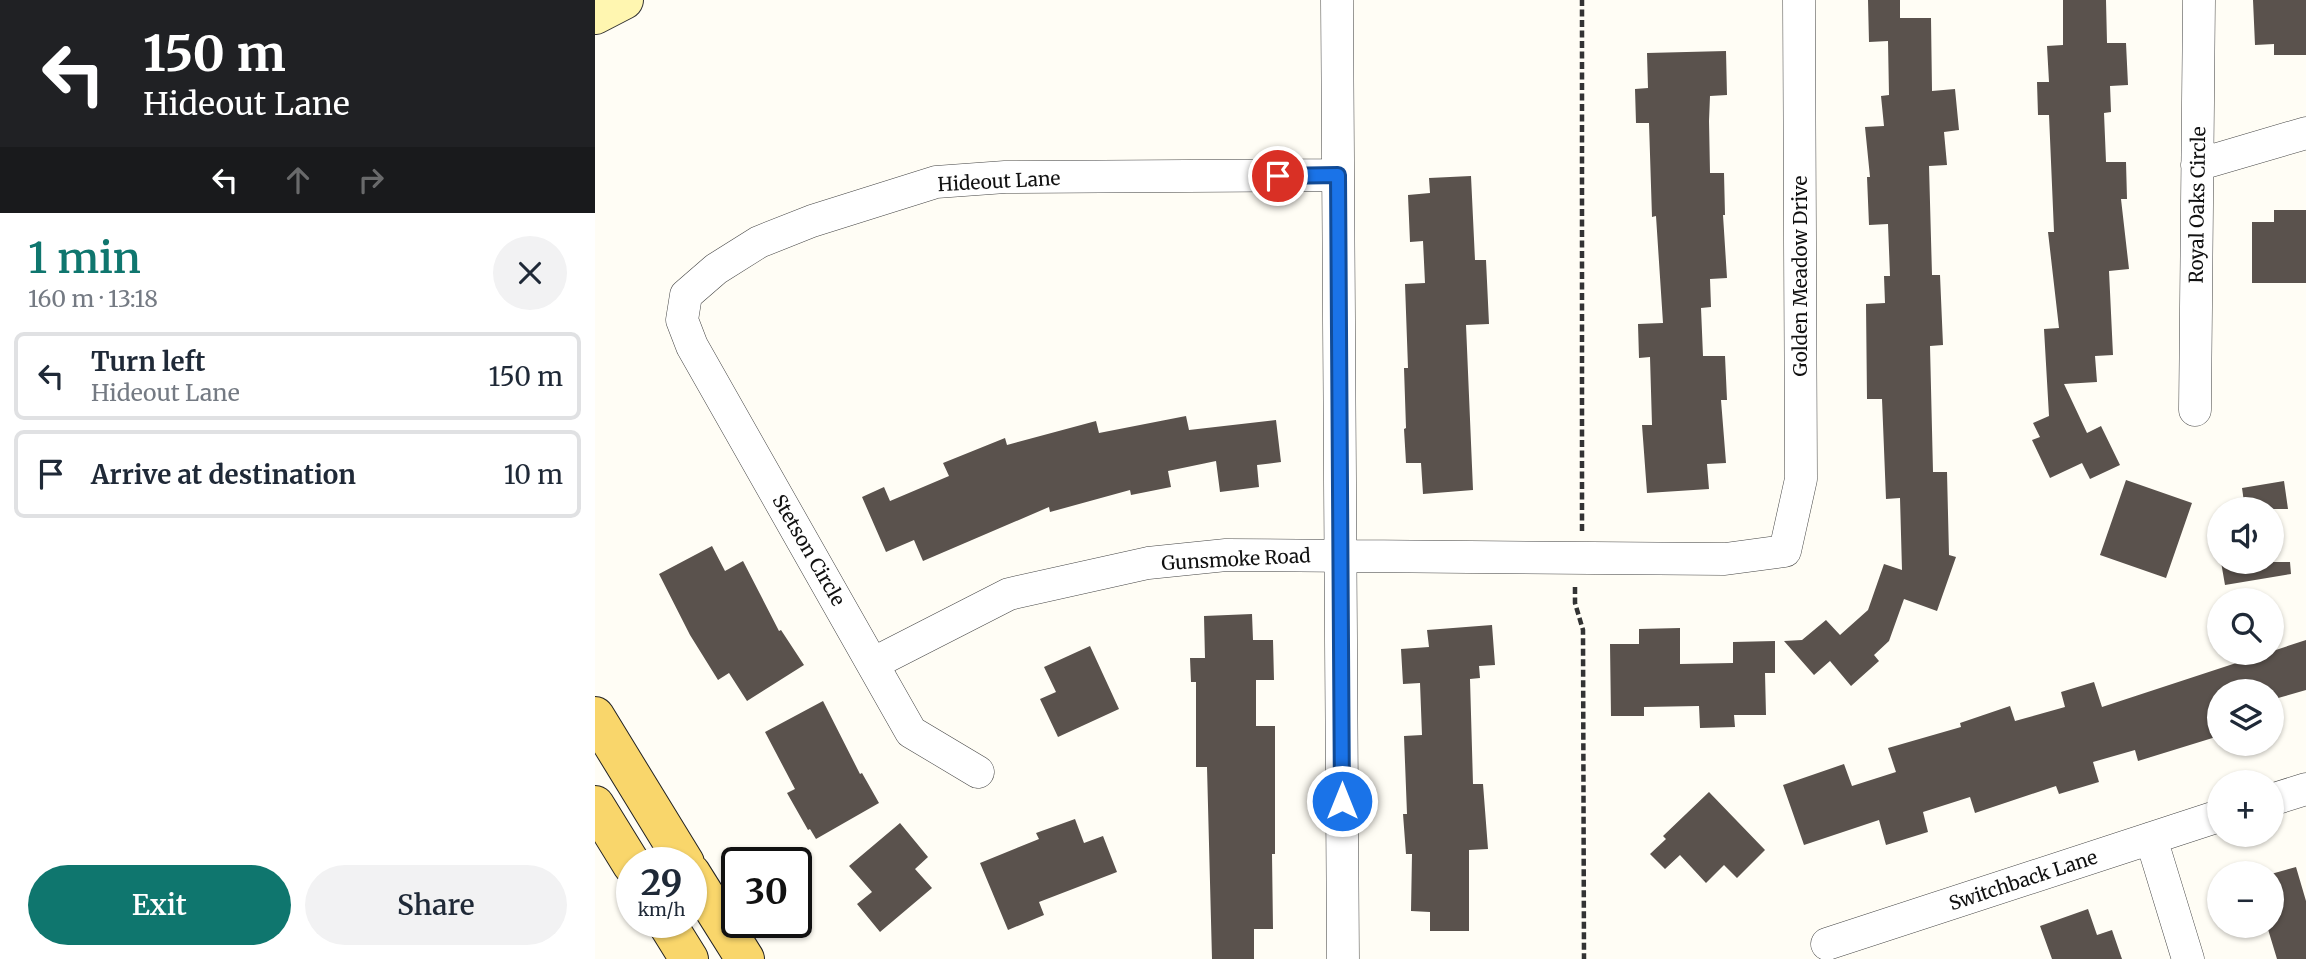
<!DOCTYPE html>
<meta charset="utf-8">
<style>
body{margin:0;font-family:Merriweather,serif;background:#f2f2f3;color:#1f2937;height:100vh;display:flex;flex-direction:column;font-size:26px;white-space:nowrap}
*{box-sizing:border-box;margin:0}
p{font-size:23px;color:#747a83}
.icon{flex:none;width:38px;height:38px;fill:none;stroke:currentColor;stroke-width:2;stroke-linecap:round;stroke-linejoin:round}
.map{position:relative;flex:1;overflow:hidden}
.side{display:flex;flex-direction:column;background:#fff;width:595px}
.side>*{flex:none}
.top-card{background:#202124;color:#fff;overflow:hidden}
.buttons{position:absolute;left:1612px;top:497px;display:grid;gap:14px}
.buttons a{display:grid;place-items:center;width:77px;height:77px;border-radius:50%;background:#fff;box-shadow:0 2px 5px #0004;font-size:35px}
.speed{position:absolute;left:21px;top:847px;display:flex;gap:14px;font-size:35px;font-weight:700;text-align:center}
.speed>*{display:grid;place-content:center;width:91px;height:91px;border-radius:50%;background:#fff;box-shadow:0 2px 5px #0004;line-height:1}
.speed small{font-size:18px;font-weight:400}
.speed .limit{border:4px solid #111;border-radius:10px;background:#fff;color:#111}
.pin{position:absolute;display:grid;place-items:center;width:60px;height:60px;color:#fff;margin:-30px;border:4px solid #fff;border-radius:50%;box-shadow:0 2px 7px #0007}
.me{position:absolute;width:77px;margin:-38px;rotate:0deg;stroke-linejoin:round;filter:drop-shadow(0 0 5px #0008)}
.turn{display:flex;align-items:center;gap:24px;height:147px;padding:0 28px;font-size:32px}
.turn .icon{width:91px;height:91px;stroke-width:2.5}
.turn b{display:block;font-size:49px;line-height:60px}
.lanes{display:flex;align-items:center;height:66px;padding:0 28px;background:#0003;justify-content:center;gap:35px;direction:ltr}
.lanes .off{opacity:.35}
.round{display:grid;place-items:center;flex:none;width:74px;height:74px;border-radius:37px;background:#f2f2f3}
.head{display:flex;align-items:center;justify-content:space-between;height:119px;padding:0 28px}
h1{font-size:42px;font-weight:600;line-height:52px;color:#0f766e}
.button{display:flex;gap:14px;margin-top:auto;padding:14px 28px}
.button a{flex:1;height:80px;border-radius:42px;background:#0f766e;color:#fff;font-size:28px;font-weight:600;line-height:80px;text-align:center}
.button a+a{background:#f2f2f3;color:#1f2937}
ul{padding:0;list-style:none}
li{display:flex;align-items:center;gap:21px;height:88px;margin:0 14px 10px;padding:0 14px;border:4px solid #e0e1e3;border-radius:10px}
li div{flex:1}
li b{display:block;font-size:26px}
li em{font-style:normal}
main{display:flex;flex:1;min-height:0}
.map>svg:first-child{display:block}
.building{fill:#5a524d}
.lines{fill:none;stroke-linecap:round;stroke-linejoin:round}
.street-casing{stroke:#444;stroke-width:33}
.secondary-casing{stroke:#333;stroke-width:40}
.primary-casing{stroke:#222;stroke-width:40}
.path{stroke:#333;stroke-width:4.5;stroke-dasharray:7 3.5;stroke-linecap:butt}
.street{stroke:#fff;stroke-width:32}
.secondary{stroke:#fff6b0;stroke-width:38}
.primary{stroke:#f9d66b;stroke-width:38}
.route-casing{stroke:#114b97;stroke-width:18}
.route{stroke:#1a73e8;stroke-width:12}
.labels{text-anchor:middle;stroke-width:7;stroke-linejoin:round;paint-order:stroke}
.street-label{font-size:19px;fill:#111;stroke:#fff}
</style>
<main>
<section class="side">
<div class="top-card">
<div class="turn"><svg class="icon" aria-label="left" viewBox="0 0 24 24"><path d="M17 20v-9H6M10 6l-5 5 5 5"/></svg><div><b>150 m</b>Hideout Lane</div></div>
<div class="lanes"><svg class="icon" aria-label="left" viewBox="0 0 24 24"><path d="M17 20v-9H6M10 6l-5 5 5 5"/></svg><svg class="icon off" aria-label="ahead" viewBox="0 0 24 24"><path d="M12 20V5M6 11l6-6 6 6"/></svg><svg class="icon off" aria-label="right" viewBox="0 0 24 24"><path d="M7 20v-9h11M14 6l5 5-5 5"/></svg></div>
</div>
<div class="head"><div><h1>1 min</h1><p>160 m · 13:18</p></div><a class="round"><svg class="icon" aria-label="close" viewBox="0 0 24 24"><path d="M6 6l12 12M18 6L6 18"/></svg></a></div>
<ul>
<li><svg class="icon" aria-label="left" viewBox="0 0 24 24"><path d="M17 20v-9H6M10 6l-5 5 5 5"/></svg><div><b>Turn left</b><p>Hideout Lane</p></div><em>150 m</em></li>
<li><svg class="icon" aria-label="arrive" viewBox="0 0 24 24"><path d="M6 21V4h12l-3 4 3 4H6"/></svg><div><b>Arrive at destination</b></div><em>10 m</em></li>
</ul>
<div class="button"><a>Exit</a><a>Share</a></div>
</section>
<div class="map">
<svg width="1711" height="959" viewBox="0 0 1711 959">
<rect width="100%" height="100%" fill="#fffdf5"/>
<path class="building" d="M1273,0H1305V18H1336L1337,91L1360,89L1364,130L1349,132L1352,165L1334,166L1337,275H1345L1348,345L1335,346L1338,472H1352L1354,555L1361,557L1342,611L1309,599L1294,641L1279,655L1284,661L1256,686L1235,661L1219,675L1189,641L1207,640L1231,620L1245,635L1273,610L1289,564L1307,570L1305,498L1291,499L1287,399H1272L1271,304L1290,303L1289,276H1295L1293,224L1274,225L1272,177H1275L1270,127L1289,126L1286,96L1294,95L1293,41L1274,42Z
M1468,0H1511L1512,43H1531L1533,85L1515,86L1516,112L1509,113L1511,162H1531L1532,199H1526L1534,269L1514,271L1518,355L1500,356L1502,382L1469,384L1492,433L1506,426L1525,465L1495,479L1487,463L1455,478L1437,440L1445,437L1438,423L1454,416L1449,329L1464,328L1453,232H1459L1454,115H1443L1442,82H1454L1452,46L1468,45Z
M1658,0H1711V55H1679V44L1660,45Z
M1131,51L1132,95L1115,96L1114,121L1115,173H1129L1130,215H1128L1132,278L1115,279L1116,307L1106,308L1108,356H1130L1132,400H1126L1131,463L1112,464L1114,489L1052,493L1047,425H1057L1055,357L1044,358L1043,324L1068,323L1061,216L1057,217L1054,123H1041L1040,89L1053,88L1052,53Z
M876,176L880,260H891L894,324L871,325L878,490L828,494L826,463H811L809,429L811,428L809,368H813L810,284L830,283L828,241L815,242L813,195L835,193L834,178Z
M1679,210H1711V283H1657V222H1679Z
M591,416L594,430L681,420L686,462L662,465L664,487L625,492L621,461L573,471L576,487L536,495L535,490L455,512L454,507L328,561L319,540L291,552L267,497L289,487L295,501L354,476L348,463L410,438L412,445L501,421L504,433Z
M1531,480L1597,503L1571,578L1505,555Z
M1689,481L1693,509H1650L1647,488Z
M117,546L130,571L148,561L184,631L186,630L209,665L152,701L134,673L123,680L95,635L64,574Z
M1626,562H1695L1696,574L1630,585Z
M657,614L658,640H678L679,680H661V726H680V854H677L678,929H659V959H617L612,767H601V682H596L595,658H610L609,616Z
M897,625L900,665L884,666L885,678L875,679L878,784H888L893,849L874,850V931H835V912L816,911L817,854H811L808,814H812L809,736L827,735L825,683L808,684L806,649L834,647L832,630Z
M1085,628V664L1138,663V642L1180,641V673H1170L1171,715H1139L1140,727L1105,728L1104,706L1049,707V716H1016L1015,644H1044V629Z
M1711,640V690L1676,700V691H1624V736L1543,761L1540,750L1498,762L1504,782L1464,794L1461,786L1380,813L1375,797L1328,812L1333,832L1291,845L1284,820L1209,845L1188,785L1249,764L1257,786L1301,772L1293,748L1366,727L1365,723L1415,706L1420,721L1470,707L1466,692L1499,682L1507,707Z
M495,646L524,709L463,737L445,699L461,692L449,667Z
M228,701L265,774L267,773L284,803L221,839L215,829L213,830L192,793L200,789L170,732Z
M1114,792L1170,850L1142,878L1129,865L1111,883L1085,855L1070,869L1055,854L1071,839L1068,836Z
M480,819L489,843L508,836L522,872L444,902L449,915L413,930L385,863L444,839L441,833Z
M305,823L333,857L320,869L337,888L285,932L262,904L277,892L254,866Z
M1701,867L1711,901V959H1682L1672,926H1676V874Z
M1493,909L1502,935L1517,930L1527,959H1457L1445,926Z"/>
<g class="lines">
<g class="street-casing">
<path id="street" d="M742,0L748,959
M1602,165L1711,133
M1600,410L1604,0
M279,663L414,594L553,563L631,555L1130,559L1190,551L1206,479L1204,0
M383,772L316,732L97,346L87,320L91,295L121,269L164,242L217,221L341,182L410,177L743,175
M1676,800L1711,789
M1556,838L1593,959
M1232,944L1624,816"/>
</g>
<g class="secondary-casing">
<path id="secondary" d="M0,15L29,0"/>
</g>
<g class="primary-casing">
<path id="primary" d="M0,716L90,863
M0,805L37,865
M96,873L150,959
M71,922L94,959"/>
</g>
<path class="path" d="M987,531V0
M980,587V603L988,630L989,959"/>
<use href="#street" class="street"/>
<use href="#secondary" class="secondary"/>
<use href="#primary" class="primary"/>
</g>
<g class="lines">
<g class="route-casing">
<path id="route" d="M683,176L743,175L747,801"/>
</g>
<use href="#route" class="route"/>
</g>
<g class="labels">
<g class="street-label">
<text transform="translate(404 181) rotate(-3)" y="7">Hideout Lane</text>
<text transform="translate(1602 205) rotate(-89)" y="7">Royal Oaks Circle</text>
<text transform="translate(1205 276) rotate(-90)" y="7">Golden Meadow Drive</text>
<text transform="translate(214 550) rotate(60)" y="7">Stetson Circle</text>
<text transform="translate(641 559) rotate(-3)" y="7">Gunsmoke Road</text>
<text transform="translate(1428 880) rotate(-18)" y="7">Switchback Lane</text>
</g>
</g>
</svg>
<div class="buttons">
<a><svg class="icon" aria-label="sound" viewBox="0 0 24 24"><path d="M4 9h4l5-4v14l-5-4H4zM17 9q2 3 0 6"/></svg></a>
<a><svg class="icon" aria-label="search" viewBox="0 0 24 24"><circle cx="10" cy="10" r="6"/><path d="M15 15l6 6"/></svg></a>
<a><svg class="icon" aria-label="layers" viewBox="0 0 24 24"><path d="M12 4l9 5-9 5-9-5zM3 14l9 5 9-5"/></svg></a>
<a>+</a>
<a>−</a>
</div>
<div class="speed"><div>29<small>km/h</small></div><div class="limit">30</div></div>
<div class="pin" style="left:683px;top:176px;background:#d93025"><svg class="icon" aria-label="arrive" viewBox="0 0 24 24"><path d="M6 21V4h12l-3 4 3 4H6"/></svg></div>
<svg class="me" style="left:747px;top:801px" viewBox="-20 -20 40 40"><circle r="17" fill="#1a73e8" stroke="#fff" stroke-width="3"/><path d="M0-11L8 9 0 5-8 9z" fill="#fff"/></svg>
</div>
</main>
